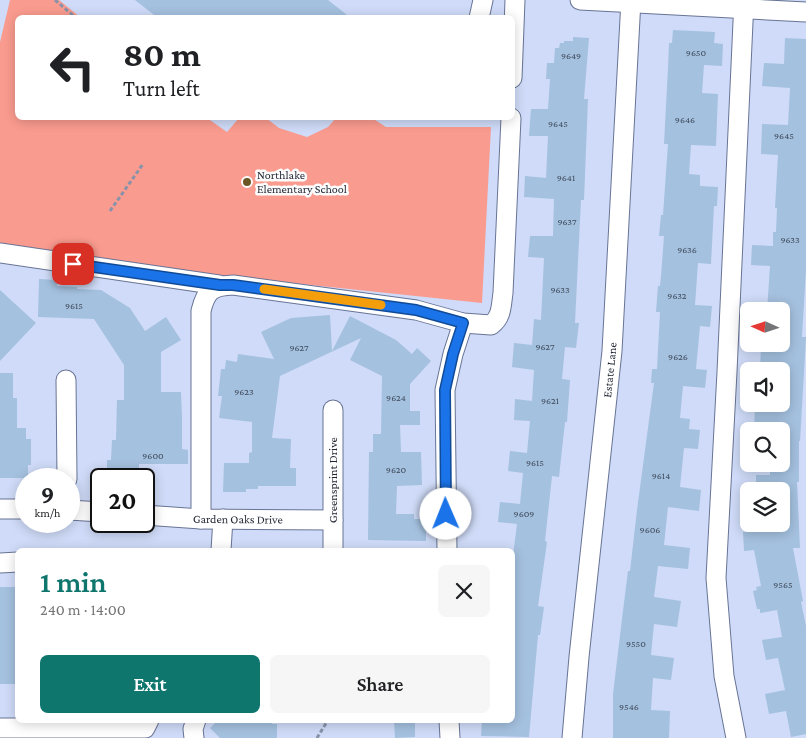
<!DOCTYPE html>
<meta charset="utf-8">
<style>
body{margin:0;font-family:"Crimson Pro",serif;background:#f6f6f6;color:#202124;height:100vh;display:flex;flex-direction:column;font-size:19px;white-space:nowrap}
*{box-sizing:border-box;margin:0}
p{font-size:16px;color:#757577}
.icon{flex:none;width:28px;height:28px;fill:none;stroke:currentColor;stroke-width:2;stroke-linecap:round;stroke-linejoin:round}
.map{position:relative;flex:1;overflow:hidden}
.panel{position:absolute;left:15px;top:548px;width:500px;height:175px;display:flex;flex-direction:column;background:#fff;border-radius:8px;box-shadow:0 2px 12px #0003}
.panel>*{flex:none}
.banner{position:absolute;left:15px;top:15px;width:500px;height:105px;border-radius:8px;box-shadow:0 2px 12px #0003;background:#fff;color:#202124;overflow:hidden}
.needle{width:32px;rotate:273deg}
.controls{position:absolute;left:740px;top:302px;display:grid;gap:10px}
.controls a{display:grid;place-items:center;width:50px;height:50px;border-radius:8px;background:#fff;box-shadow:0 2px 12px #0003;font-size:25px}
.speed{position:absolute;left:15px;top:468px;display:flex;gap:10px;font-size:25px;font-weight:700;text-align:center}
.speed>*{display:grid;place-content:center;width:65px;height:65px;border-radius:50%;background:#fff;box-shadow:0 2px 12px #0003;line-height:1}
.speed small{font-size:12px;font-weight:400}
.speed .limit{border:2px solid #111;border-radius:8px;background:#fff;color:#111}
.pin{position:absolute;display:grid;place-items:center;width:42px;height:42px;color:#fff;margin:-21px;border-radius:10px;box-shadow:0 2px 8px #0006}
.me{position:absolute;width:55px;margin:-28px;rotate:359deg;stroke-linejoin:round;filter:drop-shadow(0 0 4px #0008)}
.turn{display:flex;align-items:center;gap:18px;height:105px;padding:0 25px;font-size:22px}
.turn .icon{width:65px;height:65px;stroke-width:2.5}
.turn b{display:block;font-size:35px;line-height:42px}
.round{display:grid;place-items:center;flex:none;width:52px;height:52px;border-radius:8px;background:#f6f6f6}
.summary{display:flex;align-items:center;justify-content:space-between;height:85px;padding:0 25px}
h1{font-size:30px;font-weight:600;line-height:38px;color:#0f766e}
.button{display:flex;gap:10px;margin-top:auto;padding:10px 25px}
.button a{flex:1;height:58px;border-radius:8px;background:#0f766e;color:#fff;font-size:20px;font-weight:600;line-height:58px;text-align:center}
.button a+a{background:#f6f6f6;color:#202124}
.map>svg:first-child{display:block}
.green{fill:#fa9b8f}
.building{fill:#a4c1df}
.lines{fill:none;stroke-linecap:round;stroke-linejoin:round}
.minor-casing{stroke:#687495;stroke-width:21}
.path{stroke:#8892a8;stroke-width:3;stroke-dasharray:4 2.5;stroke-linecap:butt}
.minor{stroke:#fff;stroke-width:19}
.route-casing{stroke:#114b97;stroke-width:12}
.route{stroke:#1a73e8;stroke-width:9}
.slow{stroke:#f59e0b;stroke-width:9}
.poi-dot{fill:#6a5625;stroke:#fcfcfc;stroke-width:2}
.labels{text-anchor:middle;stroke-width:5;stroke-linejoin:round;paint-order:stroke}
.number-label{font-size:10px;fill:#404c5d}
.poi-label{font-size:12px;fill:#1f2532;stroke:#fcfcfc;text-anchor:start}
.street-label{font-size:12px;fill:#1f2532;stroke:#fcfcfc}
</style>
<div class="map">
<svg width="806" height="738" viewBox="0 0 806 738">
<rect width="100%" height="100%" fill="#cfdbf8"/>
<path class="green" d="M10,0H59L80,17L18,18V118H207L227,132L239,118H266L279,128L307,137L328,127L336,118H372L386,127H491L482,303L206,274L0,245V42Z"/>
<path class="building" d="M135,0H328L351,18H158Z
M673,30L715,32L714,43L723,44L722,66L704,65L702,93L718,94L716,146L691,145L689,174L700,175V186L718,187L717,206H714L711,264L698,263L695,305L712,306L710,327L700,326L696,369L707,370L705,388L683,386L680,418L690,419L689,429L700,430L698,449L684,448L680,487L701,490L699,511L668,507L664,545L690,548L688,569L658,566L654,597L681,601L677,627L654,624L651,655L674,658L671,680L653,678L651,710L670,711L669,738H613V694L622,619L628,571H630L637,510L654,383H651L652,369H657L660,312H656L658,286H660L661,276L664,236H659L661,215H663L668,144H664L668,68L669,43H672Z
M573,37L589,38L584,99H588L584,200H581L575,323H579L576,348L565,347L562,379L570,380L567,422H565L559,477L552,476L545,541L547,542L538,606L544,607L540,635H538L529,737L481,736L482,720H512V564L517,524L498,522L500,502L520,504L523,473L508,471L510,451L527,453L530,421L514,420L515,399L532,401L534,370L512,367L514,343L532,345L534,319L541,320L544,258L528,257L530,236H553L554,199L524,197L525,176L546,178L548,136H529L531,109H548L550,79H546L547,63H554L555,48H559L560,43H564V41H573Z
M785,38L806,39V270L802,337H806L800,441H799V482H797L800,548H793L803,601L801,602L806,626V734L791,737L786,711L769,714L765,694L785,690L778,658L766,660L762,640L782,637L777,610L760,613V609H757L753,591L757,590L756,587L761,586L754,550L744,551L743,532H755L754,524H781V491H756V475H770V464H781V431H754L755,404H781V371H760L761,344H781V311H767L770,266L751,265L752,245L773,246V232H776L777,208H775L778,155L761,154L762,124L788,125L790,88L762,86L764,63L784,64Z
M39,279L57,280V286L77,287V289L101,290L130,308L145,331L166,317L181,340L161,352V392H181L182,418V449L188,450V464H139V476L107,474V460H111L112,440H116L117,400H124V365L94,319L38,317Z
M0,290L36,323L0,361Z
M330,315L332,351L350,316L396,340L412,354L417,348L431,361L410,384V411H420V425H400L401,452H421L422,485L397,486L396,514H414V519H426V541L368,540L369,452H373V434H381L382,376L350,360L361,338L280,376L272,438L291,439L290,468H296V486H258V489H246V492H223L224,463H249V453L252,452V422L219,418L222,396H218L221,369H225L226,360L237,362L238,354L274,359L261,332L291,318Z
M0,373H13V398H17V428H26V439H31V465H28V478H0Z
M0,587H18V684H0Z
M218,720H272V724H277V738H220L210,728Z
M394,720H415V737L395,738Z"/>
<g class="lines">
<g class="minor-casing">
<g id="minor">
<path d="M580,0L806,12"/>
<path d="M479,18L483,0"/>
<path d="M512,78L515,0"/>
<path d="M0,253L219,285"/>
<path d="M66,380L67,479"/>
<path d="M0,509H26"/>
<path d="M69,510L101,512"/>
<path id="s1" d="M144,515L201,519L333,520"/>
<path d="M201,519V311C206,290 212,286 233,285L416,310L463,323L491,325C502,317 501,306 503,293L511,118"/>
<path d="M221,550L223,519"/>
<path d="M333,550V410"/>
<path d="M447,550L445,390L453,354L463,323"/>
<path d="M0,563L18,562"/>
<path d="M449,720L450,738"/>
<path d="M0,728H145L149,720"/>
<path d="M194,738L193,729L196,720"/>
<path id="s2" d="M572,738L579,657L612,351L631,0"/>
<path d="M736,738L724,676L716,578L727,372L744,0"/>
</g>
</g>
<path class="path" d="M55,0L76,18
M110,211L143,164
M317,738L328,720"/>
<use href="#minor" class="minor"/>
</g>
<g class="lines">
<g class="route-casing">
<path id="route" d="M73,264L220,285H233L416,310L463,323L453,354L445,390L446,514"/>
</g>
<use href="#route" class="route"/>
<path class="slow" d="M264,289L381,305"/>
</g>
<circle class="poi-dot" cx="247" cy="182" r="5"/>
<g class="labels">
<g class="number-label">
<text x="696" y="56">9650</text>
<text x="571" y="59">9649</text>
<text x="685" y="123">9646</text>
<text x="558" y="127">9645</text>
<text x="784" y="139">9645</text>
<text x="566" y="181">9641</text>
<text x="567" y="225">9637</text>
<text x="790" y="243">9633</text>
<text x="687" y="253">9636</text>
<text x="560" y="293">9633</text>
<text x="677" y="299">9632</text>
<text x="74" y="309">9615</text>
<text x="545" y="350">9627</text>
<text x="299" y="351">9627</text>
<text x="678" y="360">9626</text>
<text x="244" y="395">9623</text>
<text x="396" y="401">9624</text>
<text x="550" y="404">9621</text>
<text x="153" y="459">9600</text>
<text x="535" y="466">9615</text>
<text x="396" y="473">9620</text>
<text x="661" y="479">9614</text>
<text x="524" y="517">9609</text>
<text x="650" y="533">9606</text>
<text x="783" y="588">9565</text>
<text x="636" y="647">9550</text>
<text x="629" y="710">9546</text>
</g>
<g class="poi-label">
<text x="257" y="179">Northlake<tspan x="257" dy="14">Elementary School</tspan></text>
</g>
<g class="street-label">
<text dy="4" stroke="none"><textPath href="#s2" startOffset="370">Estate Lane</textPath></text>
<text transform="translate(333 480) rotate(-90)" y="4">Greensprint Drive</text>
<text dy="4" stroke="none"><textPath href="#s1" startOffset="94">Garden Oaks Drive</textPath></text>
</g>
</g>
</svg>
<div class="controls">
<a><svg class="needle" viewBox="-14 -14 28 28"><path d="M0-13l5 13h-10z" fill="#e53935"/><path d="M0 13l5-13h-10z" fill="#757577"/></svg></a>
<a><svg class="icon" aria-label="sound" viewBox="0 0 24 24"><path d="M4 9h4l5-4v14l-5-4H4zM17 9q2 3 0 6"/></svg></a>
<a><svg class="icon" aria-label="search" viewBox="0 0 24 24"><circle cx="10" cy="10" r="6"/><path d="M15 15l6 6"/></svg></a>
<a><svg class="icon" aria-label="layers" viewBox="0 0 24 24"><path d="M12 4l9 5-9 5-9-5zM3 14l9 5 9-5"/></svg></a>
</div>
<div class="speed"><div>9<small>km/h</small></div><div class="limit">20</div></div>
<div class="pin" style="left:73px;top:264px;background:#d93025"><svg class="icon" aria-label="arrive" viewBox="0 0 24 24"><path d="M6 21V4h12l-3 4 3 4H6"/></svg></div>
<svg class="me" style="left:446px;top:514px" viewBox="-20 -20 40 40"><circle r="19" fill="#fff"/><path d="M0-13L10 11 0 6-10 11z" fill="#1a73e8"/></svg>
<div class="banner">
<div class="turn"><svg class="icon" aria-label="left" viewBox="0 0 24 24"><path d="M17 20v-9H6M10 6l-5 5 5 5"/></svg><div><b>80 m</b>Turn left</div></div>
</div>
<section class="panel">
<div class="summary"><div><h1>1 min</h1><p>240 m · 14:00</p></div><a class="round"><svg class="icon" aria-label="close" viewBox="0 0 24 24"><path d="M6 6l12 12M18 6L6 18"/></svg></a></div>
<div class="button"><a>Exit</a><a>Share</a></div>
</section>
</div>
